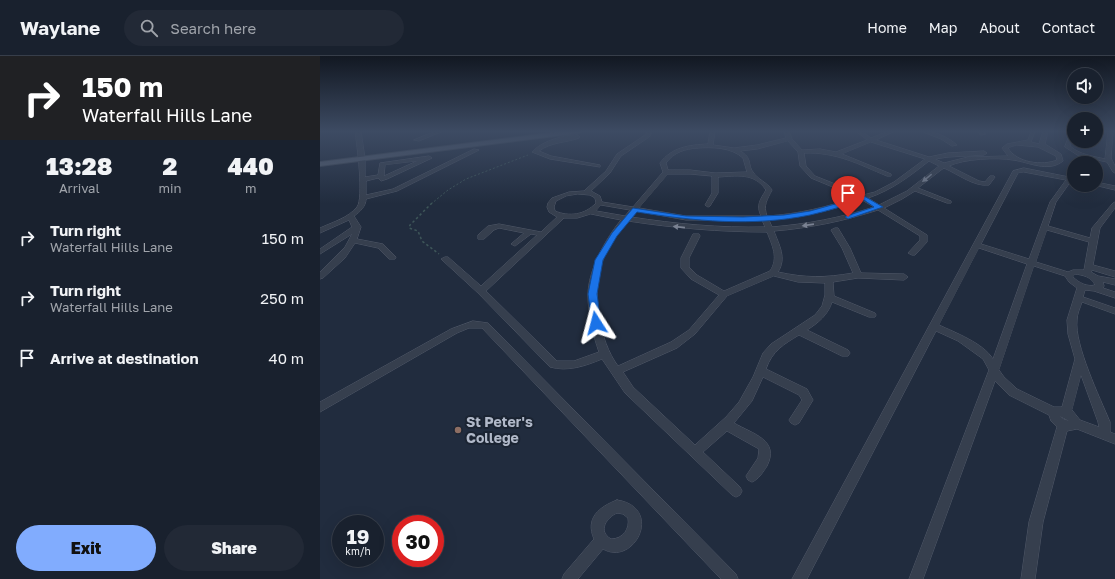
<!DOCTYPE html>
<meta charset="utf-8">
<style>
body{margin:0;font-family:"Golos Text",sans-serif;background:#222936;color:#f1f3f6;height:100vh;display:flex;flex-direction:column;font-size:15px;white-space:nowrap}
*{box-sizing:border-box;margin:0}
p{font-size:13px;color:#9fa3aa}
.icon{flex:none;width:22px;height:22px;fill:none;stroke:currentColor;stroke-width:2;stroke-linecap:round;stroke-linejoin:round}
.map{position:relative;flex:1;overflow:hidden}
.sheet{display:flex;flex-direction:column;background:#19212e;width:320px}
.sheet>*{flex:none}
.guide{background:#202124;color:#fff;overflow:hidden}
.controls{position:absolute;left:747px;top:12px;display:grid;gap:8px}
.controls a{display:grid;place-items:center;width:36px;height:36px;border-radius:50%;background:#19212e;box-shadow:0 4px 16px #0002,0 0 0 1px #373e4a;font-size:20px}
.speed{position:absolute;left:12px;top:459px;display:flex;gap:8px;font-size:20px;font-weight:700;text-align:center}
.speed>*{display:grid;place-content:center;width:52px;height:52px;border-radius:50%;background:#19212e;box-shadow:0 4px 16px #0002,0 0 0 1px #373e4a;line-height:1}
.speed small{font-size:10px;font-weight:400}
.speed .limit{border:6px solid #d22;background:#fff;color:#111}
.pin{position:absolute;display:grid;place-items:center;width:34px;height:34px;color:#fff;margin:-41px -17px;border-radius:50% 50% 50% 0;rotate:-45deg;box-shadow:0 0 4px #0007}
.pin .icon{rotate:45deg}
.me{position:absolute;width:44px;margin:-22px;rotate:351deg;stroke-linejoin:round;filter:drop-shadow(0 0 3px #0008)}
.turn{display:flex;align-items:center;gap:14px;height:84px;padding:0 16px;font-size:18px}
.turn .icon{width:52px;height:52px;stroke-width:2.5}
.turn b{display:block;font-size:28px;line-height:34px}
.eta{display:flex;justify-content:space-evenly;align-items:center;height:68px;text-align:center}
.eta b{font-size:24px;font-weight:800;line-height:28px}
.action{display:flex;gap:8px;margin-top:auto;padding:8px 16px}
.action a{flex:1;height:46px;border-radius:24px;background:#81acfe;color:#111;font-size:16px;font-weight:800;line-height:46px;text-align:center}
.action a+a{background:#222936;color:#f1f3f6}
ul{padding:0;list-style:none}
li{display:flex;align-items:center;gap:12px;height:60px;padding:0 16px}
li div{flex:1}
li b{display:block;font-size:15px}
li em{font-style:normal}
header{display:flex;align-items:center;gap:24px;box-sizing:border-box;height:56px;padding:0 20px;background:#19212e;border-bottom:1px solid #373e4a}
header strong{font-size:19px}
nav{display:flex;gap:22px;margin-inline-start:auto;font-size:14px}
.search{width:280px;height:36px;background:#222936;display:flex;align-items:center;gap:10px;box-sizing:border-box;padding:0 14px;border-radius:22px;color:#9fa3aa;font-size:15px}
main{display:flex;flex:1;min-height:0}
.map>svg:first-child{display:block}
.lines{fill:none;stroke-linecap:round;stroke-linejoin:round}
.minor-casing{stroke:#515969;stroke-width:1}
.major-casing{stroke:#3f4857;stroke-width:2}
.path-far1{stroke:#3e5659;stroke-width:1;stroke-dasharray:2 2;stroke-linecap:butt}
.path{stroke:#3e5659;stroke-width:1.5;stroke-dasharray:2.5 2.5;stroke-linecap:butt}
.minor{fill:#363f4e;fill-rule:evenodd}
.major{fill:#535d6e;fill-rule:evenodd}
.oneway{fill:#7a8292}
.route{fill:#1a73e8;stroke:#114b97}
.education-dot{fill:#8d6e63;stroke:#1b2432;stroke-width:1.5}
.labels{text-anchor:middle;stroke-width:4;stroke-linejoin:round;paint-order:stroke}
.near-poi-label{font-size:14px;font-weight:bold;fill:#b1b9c9;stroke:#1b2432;text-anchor:start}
</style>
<header>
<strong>Waylane</strong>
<div class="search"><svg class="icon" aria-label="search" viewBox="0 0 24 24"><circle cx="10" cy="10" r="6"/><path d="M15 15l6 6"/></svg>Search here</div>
<nav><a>Home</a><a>Map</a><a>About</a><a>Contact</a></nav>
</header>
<main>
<section class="sheet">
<div class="guide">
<div class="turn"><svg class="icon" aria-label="right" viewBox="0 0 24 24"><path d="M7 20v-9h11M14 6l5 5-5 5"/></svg><div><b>150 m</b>Waterfall Hills Lane</div></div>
</div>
<div class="eta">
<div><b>13:28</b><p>Arrival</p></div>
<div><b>2</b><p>min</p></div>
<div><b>440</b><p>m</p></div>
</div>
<ul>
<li><svg class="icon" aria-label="right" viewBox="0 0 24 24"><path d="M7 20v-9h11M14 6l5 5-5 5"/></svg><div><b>Turn right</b><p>Waterfall Hills Lane</p></div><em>150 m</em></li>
<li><svg class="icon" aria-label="right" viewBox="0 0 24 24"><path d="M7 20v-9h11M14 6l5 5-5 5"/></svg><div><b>Turn right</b><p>Waterfall Hills Lane</p></div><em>250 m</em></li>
<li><svg class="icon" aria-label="arrive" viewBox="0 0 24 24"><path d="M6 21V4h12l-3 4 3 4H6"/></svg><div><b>Arrive at destination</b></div><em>40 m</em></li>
</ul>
<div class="action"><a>Exit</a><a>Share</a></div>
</section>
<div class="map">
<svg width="795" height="523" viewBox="0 0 795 523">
<rect width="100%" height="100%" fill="#212c3e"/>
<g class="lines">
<g class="minor-casing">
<path id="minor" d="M35,75H41L45,103V121L58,119L60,107L109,100L112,102L67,123L61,125L58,122L46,125V139L73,133L154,93L159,94L77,135L46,143C46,150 40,156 34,160L41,171L37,183L63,188L76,201L75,203H69L58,192L35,187L25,202L3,222L0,223V216L25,191L32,178L0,198V193L32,171L29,164L0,177V172C13,166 28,162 37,151C44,142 37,89 35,75ZM97,105L64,120L65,109Z
M116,75H123L99,85L94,84Z
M328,75H333L329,81L301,100L290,117L271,135L280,140L282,146L313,151L343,116L340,107C352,91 369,89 388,88L390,75H395L393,89L414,92L437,89L466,82L464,75H469L472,83L482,94L500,93L516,96L547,84L536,75H541L551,82L569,75H575L556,84L609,101L628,97L664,95L667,97L664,99L628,101L615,103L624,107L648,101L688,100L682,92L687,88L708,84L711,75H715L711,86L719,88L723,75H728L725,88L741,98L743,105C728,117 709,106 693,104C677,101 643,103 629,110L659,125L665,126L670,120H674L675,121L669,129C654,131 638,118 624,112L621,114L598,132L631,145V147H627L595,135L582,143L564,152L607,179V186L595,199H592L588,197L600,184V180L558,154C524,165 490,172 454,175C459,189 467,202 458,216C485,222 505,222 533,217L522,192L511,174L515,172H518L530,192L541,217L584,218L588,221L584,224L538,222L513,226L514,240L555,257L556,259L555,261H549L512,246C508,259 498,267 487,274L528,294L530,297L528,300H522L479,279C464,288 452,295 446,313L487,333L493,344L479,367L475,369L471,367L469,364L482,344L479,339L443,321L432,345L414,367C433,378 460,384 447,410C443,416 439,423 432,426L428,424L426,420L438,402L439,393L407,375L383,396L420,431L422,435L420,439L416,441L412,439L305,337L282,303C265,310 248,316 230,311L158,237L121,203L125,201H128L161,230L217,179L211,178L195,190L191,188L204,177L179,172L174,174L164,183H158V179L168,170L179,168L221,176L237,161L229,156L227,151L228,147L232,142L249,136L264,135L286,115L297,98L325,79ZM468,85L478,96L480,110L491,122L537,141C507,151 479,158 447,160C443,149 447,144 452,134C447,126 438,124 433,116C427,108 433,102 420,95L437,93ZM551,86L605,103L574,126L555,136L543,139L495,120L486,110L484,97C517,96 538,108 567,120H571V118L522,98ZM697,89L718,91L736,100L737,104C723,110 696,107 688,92ZM377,92C392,91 411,91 423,102L427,116L395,117L370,114H348L346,107C354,96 365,93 377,92ZM609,105L619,110L587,135L559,149L548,142C572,134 590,120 609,105ZM348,118H370L392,120V137L385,149L388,151L390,150L398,137V121C416,120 434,116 446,134C440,144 436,149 441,160H366L319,152ZM258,138L270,139L275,142L276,147C265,159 249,161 235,155L234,151L236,145L246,140ZM542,144L554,151C520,162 487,168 452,171L449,164C482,162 511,154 542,144ZM281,149L310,154L305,160L276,155ZM316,155L366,164H442L445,171C400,172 356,168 311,161ZM271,158L301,164C286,182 268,214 268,239C268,258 273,279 279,296L254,305H237L166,235L244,162H257ZM308,165C354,172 400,176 447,176C452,189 459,202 450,215L404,235L377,219L369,211V202L380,180L379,178H373L361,202V212L371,223L399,239L369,274L351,286L298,310C279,285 271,235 283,204C287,193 300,174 308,165ZM454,220L478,226L505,227V239L502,250L495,259L451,288L443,297L433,321L419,346L406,361L375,389L313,331L303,316L357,292L375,278L407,240Z
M601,75C613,74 628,81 637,89L632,90L621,83Z
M658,75H663L666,78L661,79Z
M751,75H754V79L750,90C760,99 773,100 785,103L788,75H793L791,102L795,110V117L793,116L787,106L759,100L745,91Z
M257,79L260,81L259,82C245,87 231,86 219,95L231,100L280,109V111L230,103L212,96C222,85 243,79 257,79Z
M704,112L754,122V126L751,125L736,146L728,170L770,182L772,172L793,147L795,146V152L780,172L773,209L795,215V221L772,214L771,216L778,220L795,223V229L783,226L784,230L783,232L795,236V242L774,235L765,234L763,241L795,252V258L762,246C760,252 757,258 757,264C754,288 780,342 790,366V376L795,378V388L757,373L747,375L723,466L715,523H701L709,466L737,371L731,365L729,359L689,339L675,325L603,523H589L669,314L663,303L638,285L616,275L487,523H472L693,115ZM704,116L746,124L730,146L709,203L661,188L698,117ZM727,174L769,186L764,214H753L748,216L716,206ZM659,192L707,208L673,303C663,287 636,277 619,269ZM714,210L745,220L749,226L757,232L747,264L748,278L755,303L742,351H734L697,333L684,321L679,314ZM755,218C763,219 772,221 775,229C767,231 759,227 753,221ZM761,319L778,366L779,371L760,364L752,354ZM740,360L749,365L743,363Z
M776,126L795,130V134L774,129H776Z
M153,265L168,267L416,518L418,523H401L162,272H149L137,277L0,356V346L131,273Z
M297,444C344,451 315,511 283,493L258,523H242L244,518L274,483C265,462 279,451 297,444ZM297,457L303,458L308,462C310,473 303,483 291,483C277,475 287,461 297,457Z"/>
</g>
<g class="major-casing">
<path id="major" d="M245,75H262L259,77L0,110V106Z"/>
</g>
<path class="path-far1" d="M111,148L128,134L146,123L208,99"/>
<path class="path" d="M112,147L90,169L89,172L98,175L102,185L119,198"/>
<use href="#minor" class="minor"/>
<use href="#major" class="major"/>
</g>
<defs><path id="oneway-solid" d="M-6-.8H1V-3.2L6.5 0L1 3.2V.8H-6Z"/></defs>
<g class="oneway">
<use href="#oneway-solid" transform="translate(607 122) rotate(141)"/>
<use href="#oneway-solid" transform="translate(488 169) rotate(172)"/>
<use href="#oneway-solid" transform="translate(359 171) rotate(-174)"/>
</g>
<linearGradient id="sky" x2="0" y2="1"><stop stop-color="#121822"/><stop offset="0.51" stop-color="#3d4b63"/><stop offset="1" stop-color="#3d4b63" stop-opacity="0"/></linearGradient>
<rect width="795" height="148" fill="url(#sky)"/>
<path class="route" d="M544,140L563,151L528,163L525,161L526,160L554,151L544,144C526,149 508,155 490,159C433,171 374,165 317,156L297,180L283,204L277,238L281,267L276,271L272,267L268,238L275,204L292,177L313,152L366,160L423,161L464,159L490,155Z"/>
<circle class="education-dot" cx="138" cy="374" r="4"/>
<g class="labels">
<g class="near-poi-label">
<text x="146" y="371">St Peter's<tspan x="146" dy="16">College</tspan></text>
</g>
</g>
</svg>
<div class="controls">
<a><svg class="icon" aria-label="sound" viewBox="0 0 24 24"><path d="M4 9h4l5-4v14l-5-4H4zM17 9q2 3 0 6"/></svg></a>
<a>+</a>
<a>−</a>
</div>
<div class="speed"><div>19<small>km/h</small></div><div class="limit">30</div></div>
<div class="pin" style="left:528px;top:161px;background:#d93025"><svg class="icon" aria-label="arrive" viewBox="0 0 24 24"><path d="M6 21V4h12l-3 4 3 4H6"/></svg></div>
<svg class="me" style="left:276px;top:267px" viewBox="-20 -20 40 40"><path d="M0-17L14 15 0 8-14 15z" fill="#1a73e8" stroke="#fff" stroke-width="4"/></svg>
</div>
</main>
